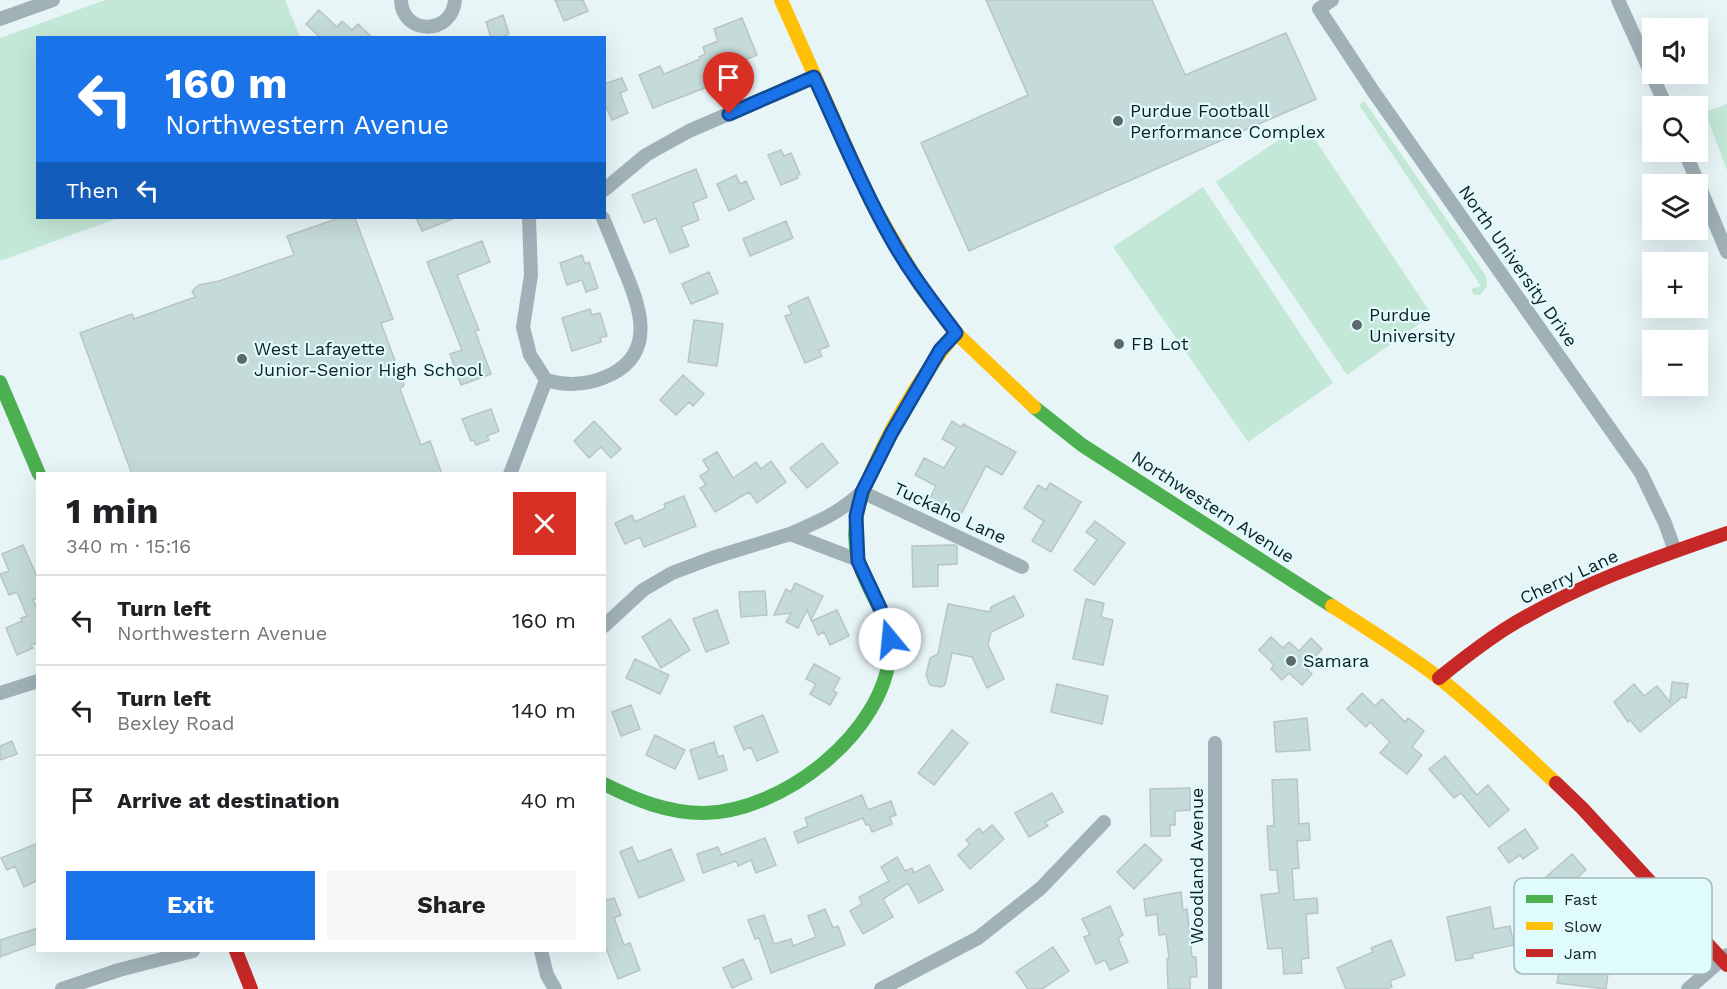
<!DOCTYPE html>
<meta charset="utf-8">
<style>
body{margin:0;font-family:"Work Sans",sans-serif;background:#f6f6f6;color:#202124;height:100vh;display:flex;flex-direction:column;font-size:22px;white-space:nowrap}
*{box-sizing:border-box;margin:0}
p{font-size:20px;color:#757577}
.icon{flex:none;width:33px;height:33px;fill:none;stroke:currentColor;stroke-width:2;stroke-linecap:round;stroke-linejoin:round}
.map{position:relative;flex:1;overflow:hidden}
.side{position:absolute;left:36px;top:472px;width:570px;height:480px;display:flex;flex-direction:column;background:#fff;border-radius:0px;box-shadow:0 6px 24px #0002}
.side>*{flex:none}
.banner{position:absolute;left:36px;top:36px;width:570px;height:183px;border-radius:0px;box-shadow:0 6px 24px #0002;background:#1a73e8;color:#fff;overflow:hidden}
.controls{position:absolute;left:1642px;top:18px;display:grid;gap:12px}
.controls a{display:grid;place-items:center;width:66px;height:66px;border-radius:0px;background:#fff;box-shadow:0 6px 24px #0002;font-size:30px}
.pin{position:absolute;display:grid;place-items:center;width:51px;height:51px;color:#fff;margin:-62px -26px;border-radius:50% 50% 50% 0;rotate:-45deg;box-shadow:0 0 6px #0007}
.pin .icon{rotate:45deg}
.me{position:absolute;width:66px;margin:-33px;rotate:343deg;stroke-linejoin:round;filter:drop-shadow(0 0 4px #0008)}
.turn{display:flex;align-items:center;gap:21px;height:126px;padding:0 30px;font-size:27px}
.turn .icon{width:78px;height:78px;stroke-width:2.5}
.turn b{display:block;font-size:42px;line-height:51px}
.then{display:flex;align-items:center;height:57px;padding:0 30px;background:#0003;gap:12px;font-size:22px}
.round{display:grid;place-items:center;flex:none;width:63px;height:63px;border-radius:0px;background:#f6f6f6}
.summary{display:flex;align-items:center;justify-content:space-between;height:102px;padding:0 30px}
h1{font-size:36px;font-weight:700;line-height:45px}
.cta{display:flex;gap:12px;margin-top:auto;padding:12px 30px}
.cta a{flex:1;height:69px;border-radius:0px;background:#1a73e8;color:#fff;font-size:24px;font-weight:700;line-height:69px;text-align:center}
.cta a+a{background:#f6f6f6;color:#202124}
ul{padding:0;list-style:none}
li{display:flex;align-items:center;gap:18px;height:90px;padding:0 30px;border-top:2px solid #e0e0e0}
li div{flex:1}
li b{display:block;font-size:22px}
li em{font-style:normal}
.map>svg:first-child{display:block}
.green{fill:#c4e8d7}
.building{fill:#c5dbd9;stroke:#b9c5c4;stroke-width:1.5}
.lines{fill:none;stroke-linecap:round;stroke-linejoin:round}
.street{stroke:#a0b1b8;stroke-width:14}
.fast{stroke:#4caf50;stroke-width:14}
.slow{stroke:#ffc107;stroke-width:14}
.jam{stroke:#c62828;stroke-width:14}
.route-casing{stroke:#114b97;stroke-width:15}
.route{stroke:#1a73e8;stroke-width:10}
.poi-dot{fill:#5c696b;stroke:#e0fbfe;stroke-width:2}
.labels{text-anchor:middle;stroke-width:4.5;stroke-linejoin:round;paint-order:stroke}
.poi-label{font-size:18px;fill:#111d1f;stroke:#e0fbfe;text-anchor:start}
.street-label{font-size:18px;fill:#111d1f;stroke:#e0fbfe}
.key{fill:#e0fbfe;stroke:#a2b8bb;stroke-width:1.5}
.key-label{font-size:16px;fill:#111d1f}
</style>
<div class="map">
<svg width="1727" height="989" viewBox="0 0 1727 989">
<rect width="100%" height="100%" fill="#e7f5f7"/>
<path class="green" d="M105,0H285L300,37L38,38V218H118L0,261V38Z
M1364,101L1486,276L1487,286L1480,295H1474L1471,289L1481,286L1359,105Z
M1727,104V170L1705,112Z
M1304,123L1432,315L1347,375L1216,182Z
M1203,187L1333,383L1248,442L1113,247Z"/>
<path class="building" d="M555,0H583L588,11L564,21Z
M986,0H1152L1185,75L1286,33L1316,99L969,251L921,143L1028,95Z
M319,10L337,27L342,21L352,30L358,24L373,38H321L306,24Z
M503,15L509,34L499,38H491L486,22Z
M742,18L757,55L716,72L720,82L653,108L639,75L660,66L664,74L700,59L699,57L705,54L703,47L718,41L714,29Z
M622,78L627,90L620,93L628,113L612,120L604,102V84Z
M781,150L784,156L791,153L800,174L797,175L798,178L781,185L768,155Z
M696,169L707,197L693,203L699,220L681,227L689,246L670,253L656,218L644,223L632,195Z
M736,175L740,184L746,181L754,199L729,211L717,184Z
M339,218H355L393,319L381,323L404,385L400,389L421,445L430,441L442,474H132L80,333L132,314L134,319L195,297L192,291L199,285L219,281L294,255L287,236Z
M416,218H455L422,231Z
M786,221L793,238L750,256L743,239Z
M482,241L490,262L457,275L479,330L475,331L491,374L461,385L450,354L462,350L427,262Z
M582,255L585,264L589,262L598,288L586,292L582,280L567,285L560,263Z
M709,272L718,293L691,304L682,284Z
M808,297L829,346L819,350L822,356L805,363L785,316L792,314L788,306Z
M590,309L592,315L600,313L607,336L600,338L601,342L572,351L562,318Z
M694,320L723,324L717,366L688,362Z
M683,375L704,394L693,406L689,402L676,415L660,400Z
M491,409L499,431L487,436L489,440L476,445L474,440L471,441L462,419Z
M594,421L621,449L611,458L601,447L589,458L574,441Z
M952,421L961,427L963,424L1016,452L1002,475L986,466L960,516L929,500L936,486L915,475L924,458L944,468L957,447L942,439Z
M822,443L838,463L807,488L790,468Z
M717,452L733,478L756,462L761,469L771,461L786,482L757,503L749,492L715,512L700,488L706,485L700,476L709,470L703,460Z
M1050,483L1081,502L1051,552L1032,541L1044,521L1024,508L1038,485L1046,490Z
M684,496L696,526L644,547L640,537L625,544L615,523L632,515L635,522L665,508L664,504Z
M1095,521L1125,543L1094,585L1074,570L1097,540L1086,532Z
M23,545L38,579V598L33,600L38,611V643L31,645L33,648L17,655L6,628L22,621L21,618L27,616L17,592L9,595L0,574L9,571L2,554Z
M955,545L957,546V564L938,565V586L913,587L912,546Z
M795,583L823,596L811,620L807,610L798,628L786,622L791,613L774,615L786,589L791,592Z
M765,591L767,615L741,617L739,592Z
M1014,596L1024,616L991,632L988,645L1004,679L987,688L972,657L952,653L945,685L941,687L930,685L926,675L930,658L938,654L948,604L990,612L991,607Z
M1086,599L1104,603L1101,617L1113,620L1103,665L1073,659Z
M717,610L729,643L706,652L693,619Z
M837,610L849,636L830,645L824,632L818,635L812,621Z
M670,619L690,650L661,668L642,637Z
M1271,637L1283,648L1289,642L1299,651L1311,638L1322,649L1305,667L1312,674L1302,685L1289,673L1282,680L1271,669L1274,665L1259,650Z
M635,659L669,675L660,694L626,678Z
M814,664L840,678L833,691L837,693L830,705L810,694L816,684L806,679Z
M1672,682L1688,684L1686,698L1682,697L1640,732L1630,720L1628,722L1614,702L1634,684L1644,696L1657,686L1670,702Z
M1057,684L1108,696L1102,724L1051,712Z
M1362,693L1375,706L1382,699L1405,722L1408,718L1424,731L1412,747L1422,755L1407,774L1380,753L1390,742L1370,722L1366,727L1347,709Z
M631,705L640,729L621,736L612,712Z
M763,715L778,752L757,761L751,747L744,750L734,727Z
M1307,718L1310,750L1276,752L1274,722Z
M952,730L968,743L934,785L918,773Z
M655,735L685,750L675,769L646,755Z
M12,741L17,754L0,760V746Z
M714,742L718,757L723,755L727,770L699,779L690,750Z
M1445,756L1477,795L1488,785L1509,810L1489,827L1461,793L1454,798L1429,769Z
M1297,779L1299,824L1309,823L1310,840L1297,841L1299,868L1292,869L1294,900L1317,898L1318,913L1306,914L1309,958L1301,959L1302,973L1284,974L1282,948L1268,949L1261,895L1279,893L1277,870H1270L1267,826H1274L1272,780Z
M1190,788V810L1175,811V825H1170V836H1151L1150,789Z
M1052,793L1063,812L1045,822L1048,826L1029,837L1015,813Z
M862,795L868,810L891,801L896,815L890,817L892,824L872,832L869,824L866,825L863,818L798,843L794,832L808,826L805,818Z
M992,825L1004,839L970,869L958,855L970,844L966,840L979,828L983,833Z
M1525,829L1538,848L1523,859L1520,855L1509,863L1498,848Z
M765,838L776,865L756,873L751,860L738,866L736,861L703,873L697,854L718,847L721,855Z
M38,843V880L24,887L15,866L7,870L1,858Z
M1145,844L1162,860L1134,889L1117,872Z
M632,847L638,862L671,849L684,880L639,898L620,852Z
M1572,854L1586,870L1560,893L1546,877Z
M897,857L905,871L912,868L914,873L929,865L943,890L919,903L908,883L883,899L893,917L863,934L850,911L862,904L859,897L889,881L881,867Z
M1181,892L1183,910L1187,909L1192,957H1196L1197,977H1190V989H1168L1167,959L1169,958L1166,934L1159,935L1157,914L1146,916L1144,899Z
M604,896L607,900L614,898L621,915L614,918L624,945L630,943L640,970L618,979L604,943Z
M1110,906L1123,935L1118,938L1128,962L1110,970L1105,960L1096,964L1084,937L1090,935L1082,919Z
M1490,907L1494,929L1510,926L1514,945L1472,954L1473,958L1456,961L1447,917Z
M825,909L833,928L838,926L845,945L771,973L759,938L755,939L748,920L764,915L774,944L791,939L793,946L816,937L808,916Z
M38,928V943L0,957V940Z
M1391,940L1405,975L1390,981L1392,987L1386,989H1346L1337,968L1373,952L1371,948Z
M1053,947L1069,971L1042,989H1028L1016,972Z
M1562,951L1577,953L1576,961L1609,966L1606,989L1557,983Z
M743,959L752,979L732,988L723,968Z"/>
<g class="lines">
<path class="street" d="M401,0C402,35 452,36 455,0
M1332,0L1319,9L1373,91L1641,473L1665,523L1675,551
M1618,0L1666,106
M0,19L53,0
M1685,152L1727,252
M604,190L646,155L662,146L689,131L814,77
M546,380C569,387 590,385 612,374C657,351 639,304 624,269C617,252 610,235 603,218
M510,474L546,380L530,355L523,327L531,275L529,218
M790,534C819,521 838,514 862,492L1022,567
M604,626L643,590L672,573L712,558L790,534L858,560
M0,693L38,681
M1215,743V989
M541,951L547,975L555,989
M62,989L119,970L193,951
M881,989L978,938L1041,888L1104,822
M1688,989L1727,955"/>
<path class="fast" d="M0,382L39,474
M1034,407L1082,445L1332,606
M604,784C636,800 667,813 704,813C782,812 885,733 890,651C891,626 877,605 867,583C852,553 852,521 864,490"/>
<path class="slow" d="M781,0L870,200L919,284L956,333L1034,407
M864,490C886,434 918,379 956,333
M1332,606C1368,629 1405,652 1439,678C1480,710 1518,748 1556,783"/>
<path class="jam" d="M1439,678C1460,661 1482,644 1505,629C1574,586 1651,559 1727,533
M1556,783L1582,808L1727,965
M236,951L251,989"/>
</g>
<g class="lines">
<g class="route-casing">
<path id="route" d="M729,114L814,77C839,130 860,184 889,235C908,270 932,301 956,333L940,350L891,434L862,492L856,516L858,561L882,612L890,639"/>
</g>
<use href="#route" class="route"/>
</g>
<g class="poi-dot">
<circle cx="1118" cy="121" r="6"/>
<circle cx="1357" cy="325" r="6"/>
<circle cx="1119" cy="344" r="6"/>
<circle cx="242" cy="359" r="6"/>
<circle cx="1291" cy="661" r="6"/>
</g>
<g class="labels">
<g class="poi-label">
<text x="1130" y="117">Purdue Football<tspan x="1130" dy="21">Performance Complex</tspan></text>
<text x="1369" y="321">Purdue<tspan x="1369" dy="21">University</tspan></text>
<text x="1131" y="350">FB Lot</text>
<text x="254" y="355">West Lafayette<tspan x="254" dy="21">Junior-Senior High School</tspan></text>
<text x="1303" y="667">Samara</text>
</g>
<g class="street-label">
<text transform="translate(1518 266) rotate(55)" y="6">North University Drive</text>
<text transform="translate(1213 507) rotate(33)" y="6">Northwestern Avenue</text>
<text transform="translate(950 513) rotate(25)" y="6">Tuckaho Lane</text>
<text transform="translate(1569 577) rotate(-25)" y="6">Cherry Lane</text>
<text transform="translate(1197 866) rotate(-90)" y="6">Woodland Avenue</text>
</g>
</g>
<rect x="1514" y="878" width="198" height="96" rx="9" class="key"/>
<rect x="1526" y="895" width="27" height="8" fill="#4caf50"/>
<rect x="1526" y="922" width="27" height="8" fill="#ffc107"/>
<rect x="1526" y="949" width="27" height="8" fill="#c62828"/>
<g class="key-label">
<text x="1564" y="905">Fast</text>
<text x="1564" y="932">Slow</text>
<text x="1564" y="959">Jam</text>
</g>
</svg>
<div class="controls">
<a><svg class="icon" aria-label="sound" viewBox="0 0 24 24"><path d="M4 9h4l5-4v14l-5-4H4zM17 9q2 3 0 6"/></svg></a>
<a><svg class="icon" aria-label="search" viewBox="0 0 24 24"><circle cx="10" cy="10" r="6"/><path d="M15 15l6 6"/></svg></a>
<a><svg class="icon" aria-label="layers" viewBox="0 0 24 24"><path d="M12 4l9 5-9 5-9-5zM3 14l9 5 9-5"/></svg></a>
<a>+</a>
<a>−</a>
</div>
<div class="pin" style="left:729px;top:114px;background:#d93025"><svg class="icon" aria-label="arrive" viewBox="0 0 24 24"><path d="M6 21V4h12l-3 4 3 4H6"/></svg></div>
<svg class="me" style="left:890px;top:639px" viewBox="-20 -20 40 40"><circle r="19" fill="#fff"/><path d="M0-13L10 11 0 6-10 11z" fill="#1a73e8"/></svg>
<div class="banner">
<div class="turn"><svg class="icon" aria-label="left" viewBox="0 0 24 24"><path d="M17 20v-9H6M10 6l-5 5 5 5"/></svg><div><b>160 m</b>Northwestern Avenue</div></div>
<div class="then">Then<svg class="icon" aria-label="left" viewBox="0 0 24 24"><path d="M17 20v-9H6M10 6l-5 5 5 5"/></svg></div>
</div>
<section class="side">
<div class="summary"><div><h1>1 min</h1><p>340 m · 15:16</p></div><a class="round" style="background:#d93025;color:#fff"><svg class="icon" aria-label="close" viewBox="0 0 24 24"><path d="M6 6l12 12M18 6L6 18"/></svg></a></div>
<ul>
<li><svg class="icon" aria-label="left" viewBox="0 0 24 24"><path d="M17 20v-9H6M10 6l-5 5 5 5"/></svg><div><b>Turn left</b><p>Northwestern Avenue</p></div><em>160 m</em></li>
<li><svg class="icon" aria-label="left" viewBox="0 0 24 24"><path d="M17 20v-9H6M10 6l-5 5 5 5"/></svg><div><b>Turn left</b><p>Bexley Road</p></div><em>140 m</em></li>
<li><svg class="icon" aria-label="arrive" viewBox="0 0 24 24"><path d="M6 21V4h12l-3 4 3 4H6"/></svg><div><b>Arrive at destination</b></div><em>40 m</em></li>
</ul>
<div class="cta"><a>Exit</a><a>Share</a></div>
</section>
</div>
